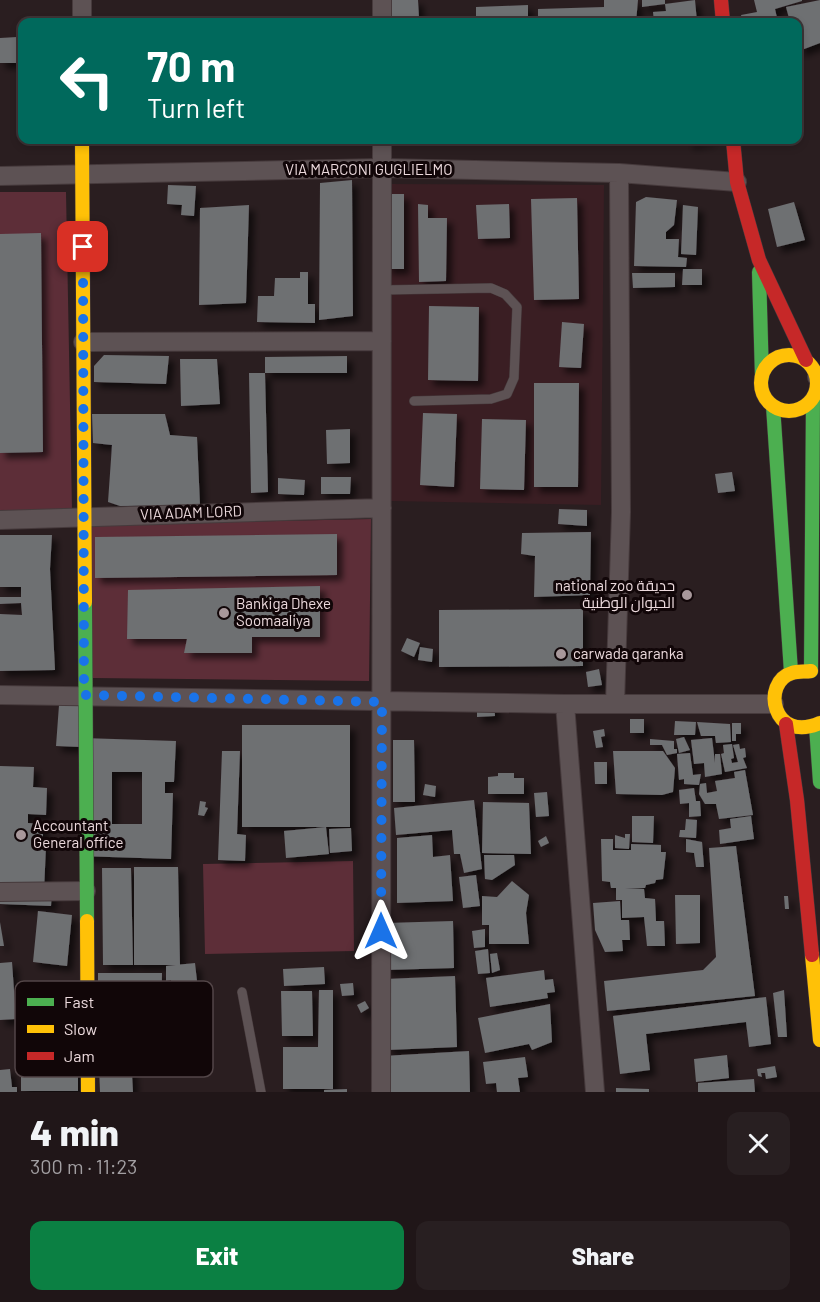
<!DOCTYPE html>
<meta charset="utf-8">
<style>
body{margin:0;font-family:Barlow,Cairo,sans-serif;background:#281f21;color:#f1f3f6;height:100vh;display:flex;flex-direction:column;font-size:22px;white-space:nowrap}
*{box-sizing:border-box;margin:0}
p{font-size:20px;color:#a29fa2}
.icon{flex:none;width:33px;height:33px;fill:none;stroke:currentColor;stroke-width:2;stroke-linecap:round;stroke-linejoin:round}
.map{position:relative;height:1092px;overflow:hidden}
.panel{display:flex;flex-direction:column;background:#201618;flex:1}
.panel>*{flex:none}
.hud{position:absolute;left:18px;top:18px;width:784px;height:126px;border-radius:12px;box-shadow:0 3px 9px #0003,0 0 0 2px #3d3537;background:#00695c;color:#fff;overflow:hidden}
.pin{position:absolute;display:grid;place-items:center;width:51px;height:51px;color:#fff;margin:-26px;border-radius:12px;box-shadow:0 3px 9px #0006}
.me{position:absolute;width:66px;margin:-33px;rotate:0deg;stroke-linejoin:round;filter:drop-shadow(0 0 4px #0008)}
.turn{display:flex;align-items:center;gap:21px;height:126px;padding:0 30px;font-size:27px}
.turn .icon{width:78px;height:78px;stroke-width:2.5}
.turn b{display:block;font-size:42px;line-height:51px}
.round{display:grid;place-items:center;flex:none;width:63px;height:63px;border-radius:12px;background:#281f21}
.head{display:flex;align-items:center;justify-content:space-between;height:102px;padding:0 30px}
h1{font-size:36px;font-weight:800;line-height:45px}
.primary-button{display:flex;gap:12px;margin-top:auto;padding:12px 30px}
.primary-button a{flex:1;height:69px;border-radius:12px;background:#0b8043;color:#fff;font-size:24px;font-weight:800;line-height:69px;text-align:center}
.primary-button a+a{background:#281f21;color:#f1f3f6}
.map>svg:first-child{display:block}
.built{fill:#3a1e23}
.green{fill:#5d2e38}
.building{fill:#6e6f72;fill-rule:evenodd;filter:url(#shadow)}
.lines{fill:none;stroke-linecap:round;stroke-linejoin:round}
.lane-casing{stroke:#463a3c;stroke-width:10}
.street-casing{stroke:#463a3c;stroke-width:20}
.fast-casing{stroke:#463a3c;stroke-width:15}
.slow-casing{stroke:#463a3c;stroke-width:15}
.jam-casing{stroke:#463a3c;stroke-width:15}
.lane{stroke:#5d5254;stroke-width:9}
.street{stroke:#5d5254;stroke-width:18}
.fast{stroke:#4caf50;stroke-width:14}
.slow{stroke:#ffc107;stroke-width:14}
.jam{stroke:#c62828;stroke-width:14}
.route{stroke:#1a73e8;stroke-width:10;stroke-dasharray:0 18}
.poi-dot{fill:#a8989b;stroke:#110608;stroke-width:2}
.labels{text-anchor:middle;stroke-width:6;stroke-linejoin:round;paint-order:stroke}
.street-label{font-size:15px;fill:#ecdadd;stroke:#110608}
.poi-label{font-size:15px;fill:#ecdadd;stroke:#110608;text-anchor:start}
.key{fill:#110608;stroke:#534648;stroke-width:1.5}
.key-label{font-size:16px;fill:#ecdadd}
</style>
<div class="map">
<svg width="820" height="1092" viewBox="0 0 820 1092">
<defs>
<filter id="shadow"><feDropShadow dx="5.5" dy="5.5" stdDeviation="3" flood-color="#0009"/></filter>
</defs>
<rect width="100%" height="100%" fill="#2a1e20"/>
<path class="built" d="M386,184L604,185L601,505L391,501Z"/>
<path class="green" d="M0,192H66L72,510L0,511V453L43,452L41,234H0Z
M371,519L369,681L93,678L89,525Z
M353,861L354,951L205,954L203,864Z"/>
<path class="building" d="M388,0H418L419,18L388,17Z
M604,0H638L636,22H538V9L604,7Z
M642,0H665V4L695,0L697,22H654L653,12L666,11L665,4L642,7Z
M754,0H802V1L775,9L778,22H743L741,15L757,12Z
M820,0V43L799,51L798,22H790L786,7Z
M528,5V22H476V7Z
M17,29H22V63H0V38L17,37Z
M20,66H22V120H20Z
M687,140H710V141L688,144Z
M352,180L353,316L319,320L320,183Z
M168,185L196,186L194,216L181,215L182,205L167,204Z
M392,194H404V269H386L388,197Z
M646,197L677,200L674,225L666,232V239H679L678,257L687,258L686,267L634,266L636,202Z
M577,198L579,299L534,300L531,199Z
M794,202L805,240L777,247L768,209Z
M418,204L428,205V218H447L446,281L419,282Z
M509,204L510,238L478,239L476,205Z
M249,205L246,303L199,305L200,208Z
M683,205L698,207L696,255L681,254Z
M41,233L43,452L0,453V234Z
M683,269H702V285H682Z
M300,272H308V304H315V323L257,322L258,296H274L275,278H300Z
M632,273H675V287L633,288Z
M429,306L479,307L478,381L428,380Z
M562,322L584,324L581,368L559,367Z
M104,355L169,356L166,384L94,382V366Z
M347,356V373H265V357Z
M180,359H217L220,404L181,406Z
M249,373H265L268,492L251,493Z
M534,383H579L578,487H534Z
M423,413L457,414L454,487L420,485Z
M92,414H165L170,435L197,437L200,505L120,506L108,502L112,445L93,443Z
M482,419L526,420L524,490L480,489Z
M350,429V463L327,464L326,430Z
M732,472L735,491L718,493L715,474Z
M321,477H351L350,494H321Z
M278,478L305,480L304,495L278,494Z
M559,509L587,510V526L558,524Z
M591,532L590,595L534,597L535,556L521,554L522,533Z
M337,534V575L95,578V537Z
M0,535H52L50,569L55,670L0,671V614L22,615L21,603L0,604V597H21V587H0Z
M320,586V637H252V653H184L187,639H127L128,590Z
M583,609V666L439,667V610Z
M407,638L420,643L414,657L401,651Z
M420,647L433,649L432,662L418,660Z
M599,669L602,685L588,687L586,672Z
M494,699L495,716L477,717V700Z
M59,705L81,706V747L56,746Z
M630,719H644V733H630Z
M675,721L696,722L695,735H674Z
M697,722L730,724L731,742L716,743L715,736H701Z
M732,723H741V734H736V741H732Z
M242,725H350V827H242Z
M604,729L605,736L601,737L603,747L596,748L593,731Z
M684,737L690,750L679,753L676,739Z
M83,738L176,741L174,782H165V793H173L171,859L79,856ZM112,772H142V824H112Z
M712,738L715,763V754H720L722,774L705,777L704,763L694,764L691,740Z
M650,739L674,741V749H677V753L667,755L662,745H650Z
M393,740H414L415,802H393Z
M732,744L734,758L731,759L732,763L738,762L733,745L739,744L740,749L745,748L746,757L743,758L747,768L725,772L721,754L724,753L723,745Z
M222,751H240L237,834L246,835L245,861L218,860Z
M613,751H663L675,768L673,792L662,795L616,794Z
M690,753L693,775L701,774L699,785L684,784V779L679,780L677,754Z
M594,762H607V784H595Z
M0,766L34,767L33,787L47,788L46,815L28,814V823L43,824V846H46L44,891H52L51,906L0,904Z
M745,770L753,815L719,819L716,804H705L699,794L700,784L706,783L707,793L717,791L715,781L735,778L734,772Z
M498,773H514V778H524V794H488V777L498,776Z
M425,784L436,786L435,797L423,795Z
M694,788L696,801H700L701,816L689,817V803L680,804L679,790Z
M547,792L549,816L536,817L534,793Z
M474,800L482,869L464,873L460,854H454L452,830L396,835L394,808Z
M200,801L206,802L205,807L208,808L204,816L198,815Z
M483,802L529,803L531,854L482,853Z
M632,816H654L653,843L632,842Z
M751,816L754,839L720,844L719,830L731,828L730,819Z
M686,819L697,820L696,838L679,837L680,830H685Z
M326,827L329,854L286,858L284,831Z
M351,828L352,851L330,853L329,829Z
M625,834H630L629,849L615,848V835L625,838Z
M432,835L433,857L450,855L453,901L397,903V838Z
M546,836L549,843L541,847L538,841Z
M601,839H613V850H631V844L661,845V852H666L663,879L656,880L655,883L646,885L645,888H625L644,889L645,898L655,899L656,921H664L665,946H647L644,917L622,918V900H616V888H611L610,882L602,881Z
M686,839L702,842L704,867H696L694,853L686,852Z
M736,846L755,996L607,1011L604,981L703,970L716,957L709,848Z
M484,855H514L515,865L492,880L485,879Z
M134,867H178L180,965H134Z
M102,868H131L133,965H103Z
M476,875L480,906L463,908L459,877Z
M512,881L529,895L526,913L529,944H489V925H482V896L497,897Z
M675,895H700V943L676,944Z
M784,896H788L789,909H785Z
M620,901L621,920H629L630,940H622L623,951L605,952L595,930L593,903Z
M38,911L72,915L67,966L33,962Z
M453,921L454,968L386,970L385,923Z
M0,922L4,946H0Z
M485,929V947L474,948L472,931Z
M488,949L490,973L478,974L475,951Z
M497,953L500,970L492,973L490,954Z
M12,962L16,1019L0,1020V963Z
M195,963L198,990H171V980L166,981V966Z
M324,967L325,984L284,986L283,969Z
M544,970L545,980L553,979L555,992L547,993L548,998L490,1007L486,978Z
M98,973H162L161,1030H147V1023H124V1032H98Z
M455,976L457,1047L388,1050L385,979Z
M353,983L354,995L342,996L340,984Z
M319,990H333V1089H283V1047H318Z
M784,990L787,1037H778L773,993Z
M281,991H312L313,1036H282Z
M766,997L771,1044L749,1047L746,1022L646,1034L650,1070L620,1074L613,1016Z
M365,1001L369,1008L361,1013L357,1005Z
M550,1004L552,1042L532,1050L529,1044L485,1053L478,1018Z
M21,1036H78V1091H21Z
M130,1039L133,1092H100L98,1041Z
M469,1051L470,1092H385L383,1056Z
M727,1055L729,1078L696,1082L694,1059Z
M525,1057L528,1077L518,1078L520,1092H497L496,1083L486,1084L483,1062Z
M775,1066L777,1077L766,1079L765,1073H761L762,1077L758,1076L757,1069Z
M10,1069L12,1087H17V1092H0V1070Z
M754,1079L755,1092H698V1083Z
M616,1088L649,1089V1092H616Z
M347,1089V1092H324V1090Z"/>
<g class="lines">
<g class="lane-casing">
<path id="lane" d="M383,290L491,288L505,294L517,307L514,378L507,394L491,399L414,401
M242,992L261,1092"/>
</g>
<g class="street-casing">
<path id="street" d="M82,0V22
M382,22V0
M0,176L382,168L619,173L737,182
M83,342L382,341
M817,377L820,375
M0,520L382,508
M0,695L565,704H774
M565,704L595,1092
M615,704L621,512L619,173
M0,892L86,891
M381,1092L382,140"/>
</g>
<g class="fast-casing">
<path id="fast" d="M759,272L762,377
M773,406L791,672
M85,602L87,921
M811,671L813,399
M816,726L820,782"/>
</g>
<g class="slow-casing">
<path id="slow" d="M82,140L85,602
M761 383a28 28 0 1 1 56 0a28 28 0 1 1-56 0Z
M811,671C805,672 798,671 792,673C761,682 772,744 820,723
M87,921L88,1092
M812,955L820,1040"/>
</g>
<g class="jam-casing">
<path id="jam" d="M721,0L723,22
M733,140L737,182L759,260L806,360
M786,724L797,800L812,955"/>
</g>
<use href="#lane" class="lane"/>
<use href="#street" class="street"/>
<use href="#fast" class="fast"/>
<use href="#slow" class="slow"/>
<use href="#jam" class="jam"/>
</g>
<g class="lines">
<path class="route" d="M83,247L84,695L382,702L381,931"/>
</g>
<g class="poi-dot">
<circle cx="687" cy="595" r="6"/>
<circle cx="224" cy="613" r="6"/>
<circle cx="561" cy="654" r="6"/>
<circle cx="21" cy="835" r="6"/>
</g>
<g class="labels">
<g class="street-label">
<text x="369" y="175">VIA MARCONI GUGLIELMO</text>
<text transform="translate(191 513) rotate(-2)" y="5">VIA ADAM LORD</text>
</g>
<g class="poi-label">
<text x="675" y="591" text-anchor="end">national zoo حديقة<tspan x="675" dy="17">الحيوان الوطنية</tspan></text>
<text x="236" y="609">Bankiga Dhexe<tspan x="236" dy="17">Soomaaliya</tspan></text>
<text x="573" y="659">carwada qaranka</text>
<text x="33" y="831">Accountant<tspan x="33" dy="17">General office</tspan></text>
</g>
</g>
<rect x="15" y="981" width="198" height="96" rx="9" class="key"/>
<rect x="27" y="998" width="27" height="8" fill="#4caf50"/>
<rect x="27" y="1025" width="27" height="8" fill="#ffc107"/>
<rect x="27" y="1052" width="27" height="8" fill="#c62828"/>
<g class="key-label">
<text x="64" y="1008">Fast</text>
<text x="64" y="1035">Slow</text>
<text x="64" y="1062">Jam</text>
</g>
</svg>
<div class="pin" style="left:83px;top:247px;background:#d93025"><svg class="icon" aria-label="arrive" viewBox="0 0 24 24"><path d="M6 21V4h12l-3 4 3 4H6"/></svg></div>
<svg class="me" style="left:381px;top:931px" viewBox="-20 -20 40 40"><path d="M0-17L14 15 0 8-14 15z" fill="#1a73e8" stroke="#fff" stroke-width="4"/></svg>
<div class="hud">
<div class="turn"><svg class="icon" aria-label="left" viewBox="0 0 24 24"><path d="M17 20v-9H6M10 6l-5 5 5 5"/></svg><div><b>70 m</b>Turn left</div></div>
</div>
</div>
<section class="panel">
<div class="head"><div><h1>4 min</h1><p>300 m · 11:23</p></div><a class="round"><svg class="icon" aria-label="close" viewBox="0 0 24 24"><path d="M6 6l12 12M18 6L6 18"/></svg></a></div>
<div class="primary-button"><a>Exit</a><a>Share</a></div>
</section>
